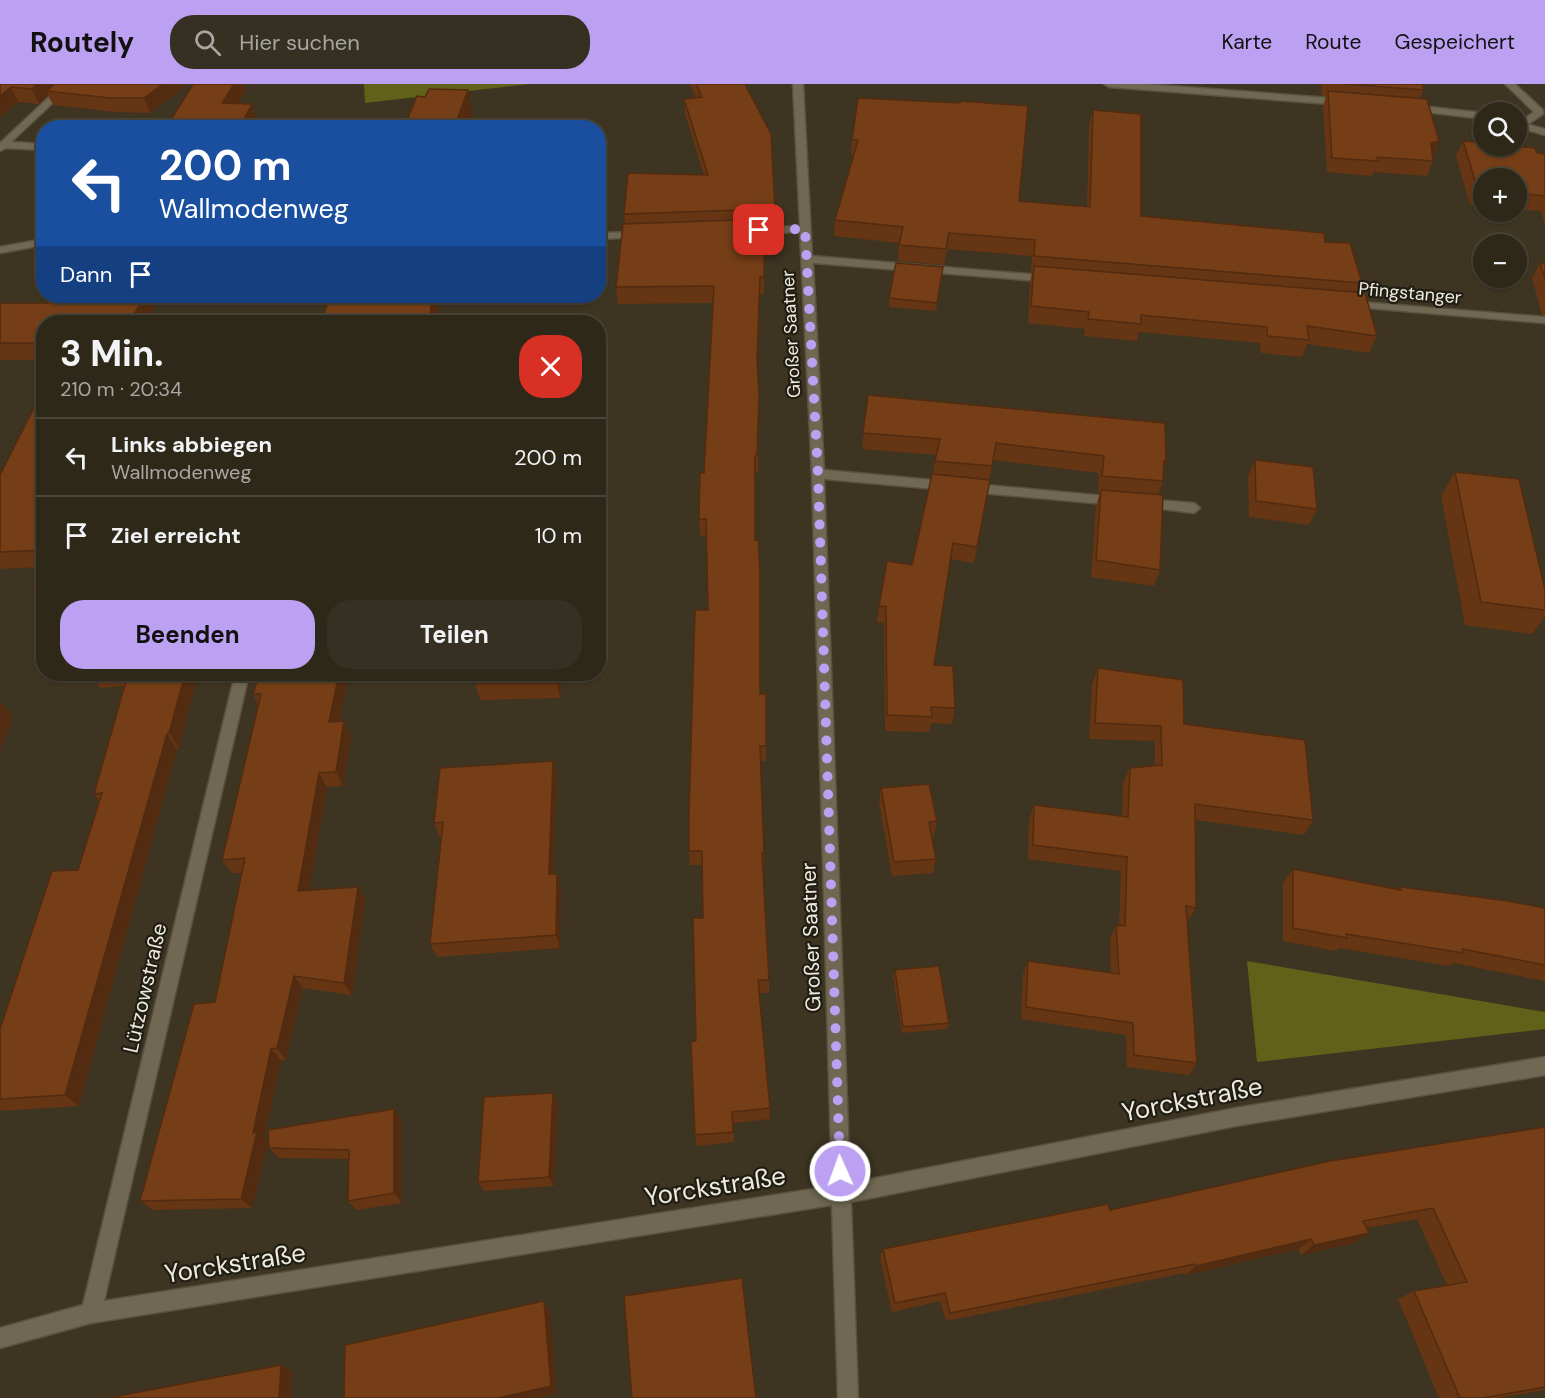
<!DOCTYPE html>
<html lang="de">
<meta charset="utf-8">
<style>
body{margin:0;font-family:"DM Sans",sans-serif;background:#363022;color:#f1f3f6;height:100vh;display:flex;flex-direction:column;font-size:22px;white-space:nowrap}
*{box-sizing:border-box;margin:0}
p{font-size:20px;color:#a7a6a2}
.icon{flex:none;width:33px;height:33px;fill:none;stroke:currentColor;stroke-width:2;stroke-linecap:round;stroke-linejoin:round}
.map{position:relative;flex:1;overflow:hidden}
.details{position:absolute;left:36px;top:231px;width:570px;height:366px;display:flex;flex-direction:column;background:#2e2819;border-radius:24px;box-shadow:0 2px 4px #0004,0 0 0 2px #494438}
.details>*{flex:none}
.guide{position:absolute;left:36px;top:36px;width:570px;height:183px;border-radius:24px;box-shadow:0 2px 4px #0004,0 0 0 2px #494438;background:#1a4fa0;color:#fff;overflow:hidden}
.fabs{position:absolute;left:1473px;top:18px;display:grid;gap:12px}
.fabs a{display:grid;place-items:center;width:54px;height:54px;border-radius:50%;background:#2e2819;box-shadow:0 2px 4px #0004,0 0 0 2px #494438;font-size:30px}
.pin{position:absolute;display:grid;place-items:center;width:51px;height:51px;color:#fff;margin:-26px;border-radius:12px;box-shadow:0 3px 9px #0006}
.me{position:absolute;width:66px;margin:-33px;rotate:358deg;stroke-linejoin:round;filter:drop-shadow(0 0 4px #0008)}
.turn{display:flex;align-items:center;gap:21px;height:126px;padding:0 24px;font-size:27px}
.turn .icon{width:78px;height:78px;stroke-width:2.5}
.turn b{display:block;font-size:42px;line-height:51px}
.then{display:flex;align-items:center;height:57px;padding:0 24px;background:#0003;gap:12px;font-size:22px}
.round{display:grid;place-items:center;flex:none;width:63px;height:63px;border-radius:24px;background:#363022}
.head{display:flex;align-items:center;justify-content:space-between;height:102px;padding:0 24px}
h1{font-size:36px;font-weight:700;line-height:45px}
.button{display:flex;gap:12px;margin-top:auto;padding:12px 24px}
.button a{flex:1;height:69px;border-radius:24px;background:#bca0f2;color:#111;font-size:24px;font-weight:700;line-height:69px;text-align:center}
.button a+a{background:#363022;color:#f1f3f6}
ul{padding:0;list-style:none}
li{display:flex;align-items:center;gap:18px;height:78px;padding:0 24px;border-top:2px solid #494438}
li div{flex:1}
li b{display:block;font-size:22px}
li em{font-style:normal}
header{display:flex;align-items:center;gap:36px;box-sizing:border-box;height:84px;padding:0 30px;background:#bca0f2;color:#111}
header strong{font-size:28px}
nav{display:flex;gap:33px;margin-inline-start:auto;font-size:21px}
.search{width:420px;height:54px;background:#363022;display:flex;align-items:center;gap:15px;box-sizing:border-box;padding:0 21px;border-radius:24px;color:#a7a6a2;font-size:22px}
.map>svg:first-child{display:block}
.green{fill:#616219}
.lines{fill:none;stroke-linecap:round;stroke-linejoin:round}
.lane-casing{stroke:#595240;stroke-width:3}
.street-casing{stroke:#595240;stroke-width:3}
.lane{fill:#706853;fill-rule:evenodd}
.street{fill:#706853;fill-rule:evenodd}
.wall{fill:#653514}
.shaded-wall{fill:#522b10}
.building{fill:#753e17;stroke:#522b10;stroke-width:1.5}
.route{stroke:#bca0f2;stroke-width:10;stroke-dasharray:0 18}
.labels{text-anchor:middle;stroke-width:4.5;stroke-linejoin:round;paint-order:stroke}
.far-street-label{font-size:18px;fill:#efeade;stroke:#201d14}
.street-label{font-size:21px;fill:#efeade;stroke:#201d14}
.near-street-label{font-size:26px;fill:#efeade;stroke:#201d14}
</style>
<header>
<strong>Routely</strong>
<div class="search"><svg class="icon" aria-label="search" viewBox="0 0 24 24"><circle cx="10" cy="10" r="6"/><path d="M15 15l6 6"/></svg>Hier suchen</div>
<nav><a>Karte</a><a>Route</a><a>Gespeichert</a></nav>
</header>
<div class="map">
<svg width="1545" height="1314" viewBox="0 0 1545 1314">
<rect width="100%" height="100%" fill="#3d3521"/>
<path class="green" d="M364,0H530L365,19Z
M1247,877L1545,928V945L1257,978Z"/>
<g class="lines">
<g class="lane-casing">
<path id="lane" d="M1505,0H1515L1543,26V30L1524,43H1518V39L1534,28Z"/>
</g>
<g class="street-casing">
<path id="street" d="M63,0H73L11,58L44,60V66L6,64L0,67V59Z
M793,0H803L812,172L1052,192L1057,195L1052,198L813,179L824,386L1116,413L1122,417L1116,421L824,395L850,1099L1236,1024L1545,973V991L1236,1042L851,1118L858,1314H838L832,1121L91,1239L0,1264V1244L83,1221L235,590H249L104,1217L832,1102L812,390L800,148L745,150L740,147L745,144L800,142Z
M1104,0H1145L1343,15L1348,18L1343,21L1109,3Z
M1412,21L1484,29V35L1409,26V22Z
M1516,37L1545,45V51L1516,43Z
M640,148L644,149V153L598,155V149Z
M44,155V161L0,169V163Z
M1348,217L1545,233V239L1344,222L1342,220Z
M1143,415L1194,419L1200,424L1194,429L1138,422L1137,419L1138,416Z"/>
</g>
<use href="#lane" class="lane"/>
<use href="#street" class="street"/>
</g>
<path class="wall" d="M0,0H188L150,29L116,28L53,21L48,11L39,20L18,18L0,33Z
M690,0H745L775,125V141H765L764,210H760L758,286L759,328L758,389H755V456L760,610H766V677H761L764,769V783H763L769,896V909H759L770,1024V1035L733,1039L734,1058L697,1062L695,1051L696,957L703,834L702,781H690L689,767L708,526L707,452H700L699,435L704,389L713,219L618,220L616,203L625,140L624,130L704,91L685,30L684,15L696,13Z
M1321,0H1422L1424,6L1420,14L1439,57L1433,72V77L1427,92L1374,88L1372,92L1327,88L1323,22L1326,12H1322Z
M858,14L1019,117L1087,123L1089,42L1093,26L1141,132L1325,158L1362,199L1357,208L1377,252L1369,269L1307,260L1302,273L1261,269L1260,259L1139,248L1137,257L1084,252L1085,245L1028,239L1030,199L1032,188H1031L1032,172L947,165L944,181L898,177L899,159L834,152L835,136L854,72L851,71L852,56Z
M1463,57L1545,70V141L1541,127L1516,125V94H1484V122L1470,121L1456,72Z
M1540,179L1545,180V232L1542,231L1532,194Z
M943,183L936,227L889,223V214Z
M160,212L147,238H44V276H0V219H48Z
M439,213L437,238H322Z
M44,304V519L33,504L41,483L0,485V391Z
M868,311L1166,377L1164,384L1163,397L1158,411L1160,486L1154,502L1091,493L1096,422L1100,408H1098L1099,389L993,376L974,479L951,475L934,581L955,624L952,640L931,639L929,648L885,647L884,539L877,538L879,522L912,481L933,390L936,371L862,365Z
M1255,376L1317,425L1309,441L1249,433L1248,392Z
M1455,388L1545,506V533L1532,550L1465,541L1441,412Z
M1098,584L1184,640L1313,736L1304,751L1195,736L1196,824L1188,837H1187L1197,979L1189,991L1127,983L1126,951L1021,935L1023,890L1028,877L1111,889L1110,854L1116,841H1119L1121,787L1028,775L1029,736L1034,721L1122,732L1123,699L1130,684L1155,682V657L1089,655L1092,600Z
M90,590H198L179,664L177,665L79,1022L0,1027V945L78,786L99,717L94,710L125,602L100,604Z
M259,590L339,638L351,652L343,702L327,703L309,806L358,803L365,816L352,911L303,904L286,976H281L264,1055L268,1058L252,1124L153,1126L140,1117L215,918L242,789H232L222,776L258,620L253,610Z
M562,590L560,614L480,616L475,600Z
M553,677L557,692L553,790H557L561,803L560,864L437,873L430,860L442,753H440L434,739Z
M881,704L937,737L934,752H931L936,775L933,789L892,792L879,718Z
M1293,785L1399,805L1401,803L1545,824V897L1453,879L1450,882L1339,864L1336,867L1283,857V799Z
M895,886L949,939L947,945L902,949L893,892Z
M553,1009L558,1020L554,1102L484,1107L478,1098Z
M394,1025L402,1036V1119L357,1126L348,1117V1075L279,1074L269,1064Z
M1545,1043V1306L1499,1314H1439L1398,1215L1414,1207L1447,1201L1417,1135L1367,1144L1354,1159L1301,1171L1298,1165L1186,1191L1185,1189L946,1237L940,1217L892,1228L880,1174L883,1165L1110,1126Z"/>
<path class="shaded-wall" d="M37,0H60L47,7L48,11L39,20L32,5Z
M163,0H188L150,29L144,14Z
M234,0H244L246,6L228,35L222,19Z
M11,3L18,18L0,33V12Z
M468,6L472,29L467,44H454Z
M252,20L257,36L253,44H239Z
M1439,57L1432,72L1431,59Z
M760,193V210L758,293L757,276Z
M144,212H160L147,238H130Z
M432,212H439V213L437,238H431L430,233Z
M185,590H198L179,664L169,649Z
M339,590H349L336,653L329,638Z
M557,590H562L560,614L557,599Z
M0,617L13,632L0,667Z
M344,637L351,652L343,702L336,688Z
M167,650L177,665L79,1022L65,1011Z
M553,677L557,692L553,804L549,790Z
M319,689L327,703L307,820L298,807Z
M557,790L561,803L560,864L556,851Z
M358,803L365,816L352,911L344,899Z
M294,892L303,904L286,976L277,964Z
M271,965L281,976L264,1055L268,1058L252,1124L241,1115L253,1049Z
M553,1009L558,1020L554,1102L549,1093Z
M394,1025L402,1036V1119L394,1109Z
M1369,1149L1354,1159L1301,1171L1314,1161Z
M1311,1155L1298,1165L1186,1191L1196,1182Z
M544,1217L550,1227L557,1309L538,1314H498Z
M281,1281L292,1287L291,1314H279Z"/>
<path class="building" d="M0,0H37L32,5L11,3L0,12Z
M54,0H163L144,14H110L47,7Z
M193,0H234L222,19L252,20L239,44H166Z
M696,0H745L771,50L775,125L624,130L628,89L708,91L684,15L702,13Z
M1345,0H1422L1424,6Z
M429,5L468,6L454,44H404L417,12L425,13Z
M1328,7L1427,15L1439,57L1431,59L1433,77L1377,73L1378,77L1332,74Z
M858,14L960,19V17L1028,22L1019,117L1090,123L1093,26L1141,30V132L1324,149L1325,158L1350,159L1362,199L1034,172L1035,156L949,149L946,165L899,161L903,143L835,136L858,56H852Z
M1463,57L1484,59V62H1511L1535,64L1537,69L1545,70V112L1516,109V94H1484V106H1478Z
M765,135L764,193H760L757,276L759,311L757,372H755V456L758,455L760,488V610H766V662H760L764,769H762L769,896H758L770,1024L732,1028L733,1048L695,1051L691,958L696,957L693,834H703L702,767H689V730L695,526H708L706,435H699L700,389H704L714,202L616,203L623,140Z
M896,179L943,183L937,219L889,214Z
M1540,179L1545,180V195Z
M1034,182L1365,209L1377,252L1307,242L1309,256L1267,252V243L1141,231V240L1088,235L1089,228L1031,222Z
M54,212H144L130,238H44V259H0V219H48Z
M329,212H432L430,233L376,237V238H322Z
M44,304V466L0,468V391Z
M868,311L1165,339L1166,377H1164L1163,397L1102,392L1104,372L996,359L992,382L935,377L940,355L863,349Z
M1255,376L1313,383L1317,425L1256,417Z
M1455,388L1519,395L1545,506V526L1481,518Z
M932,390L990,396L977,463L953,459L934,581L953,582L955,624L931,623L932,633L887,631L886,523L879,522L887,477L912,481Z
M1101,406L1163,411L1160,486L1096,476Z
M44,478V504H33Z
M1098,584L1183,596L1184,640L1305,656L1313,736L1195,720L1196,824L1186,822L1197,979L1134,971L1133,939L1026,923L1028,877L1119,890L1116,841L1125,842L1127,773L1033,761L1034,721L1128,733L1130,684L1162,681L1161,642L1095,639Z
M128,590H185L169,649L167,650L65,1011L0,1015V945L52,787L78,786L102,709L94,710Z
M259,590H339L329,638L344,637L336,688L319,689L298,807L358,803L344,899L294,892L277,964L271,965L253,1049L257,1048L241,1115L140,1117L194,920L215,918L245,774L222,776L261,610H253Z
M477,590H557V599L475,600Z
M553,677L549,790H557L556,851L430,860L443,738L434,739L440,684Z
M929,700L937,737L929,738L936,775L894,778L881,704Z
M1293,785L1401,806V803L1508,817L1545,824V881L1462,865L1463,869L1346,850L1347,854L1293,844Z
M939,882L949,939L903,943L895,886Z
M553,1009L549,1093L478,1098L484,1013Z
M394,1025V1109L348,1117L349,1066L269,1064L268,1046Z
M1545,1043V1303L1483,1314H1460L1414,1207L1467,1198L1433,1124L1363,1137L1369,1149L1314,1161L1311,1155L1196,1182L1195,1180L950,1229L945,1209L895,1219L883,1165L1108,1120L1110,1126L1330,1077Z
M742,1194L756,1314H632L624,1212Z
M544,1217L551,1302L498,1314H344L345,1261Z
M281,1281L279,1314H108Z"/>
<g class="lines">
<path class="route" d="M759,146L805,145L818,390L840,1087"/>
</g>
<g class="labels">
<g class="far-street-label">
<text transform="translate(1410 209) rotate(5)" y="6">Pfingstanger</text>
<text transform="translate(791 250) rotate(-93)" y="6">Großer Saatner</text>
</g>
<g class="street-label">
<text transform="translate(811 853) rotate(-92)" y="7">Großer Saatner</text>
<text transform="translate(145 904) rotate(-77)" y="7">Lützowstraße</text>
</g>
<g class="near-street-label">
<text transform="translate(1192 1015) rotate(-11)" y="9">Yorckstraße</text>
<text transform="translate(715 1102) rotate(-9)" y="9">Yorckstraße</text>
<text transform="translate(235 1179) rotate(-9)" y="9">Yorckstraße</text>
</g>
</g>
</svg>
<div class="fabs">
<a><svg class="icon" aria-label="search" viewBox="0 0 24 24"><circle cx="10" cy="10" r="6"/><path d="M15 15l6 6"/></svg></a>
<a>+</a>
<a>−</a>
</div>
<div class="pin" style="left:759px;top:146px;background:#d93025"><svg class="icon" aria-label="arrive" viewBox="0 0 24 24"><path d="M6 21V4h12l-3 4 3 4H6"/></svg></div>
<svg class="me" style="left:840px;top:1087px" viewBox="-20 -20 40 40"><circle r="17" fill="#bca0f2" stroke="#fff" stroke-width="3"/><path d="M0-11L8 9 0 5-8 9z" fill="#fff"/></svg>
<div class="guide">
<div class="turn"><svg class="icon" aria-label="left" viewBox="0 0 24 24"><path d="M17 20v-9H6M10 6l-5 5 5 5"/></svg><div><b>200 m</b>Wallmodenweg</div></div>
<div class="then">Dann<svg class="icon" aria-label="arrive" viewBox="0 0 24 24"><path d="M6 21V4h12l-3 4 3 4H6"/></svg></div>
</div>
<section class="details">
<div class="head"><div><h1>3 Min.</h1><p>210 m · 20:34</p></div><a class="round" style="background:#d93025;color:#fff"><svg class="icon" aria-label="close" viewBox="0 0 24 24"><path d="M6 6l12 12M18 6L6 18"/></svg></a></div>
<ul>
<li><svg class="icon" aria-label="left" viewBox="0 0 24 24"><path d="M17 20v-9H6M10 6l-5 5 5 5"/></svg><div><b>Links abbiegen</b><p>Wallmodenweg</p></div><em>200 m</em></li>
<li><svg class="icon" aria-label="arrive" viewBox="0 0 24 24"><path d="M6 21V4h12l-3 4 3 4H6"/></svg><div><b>Ziel erreicht</b></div><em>10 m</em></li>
</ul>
<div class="button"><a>Beenden</a><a>Teilen</a></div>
</section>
</div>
